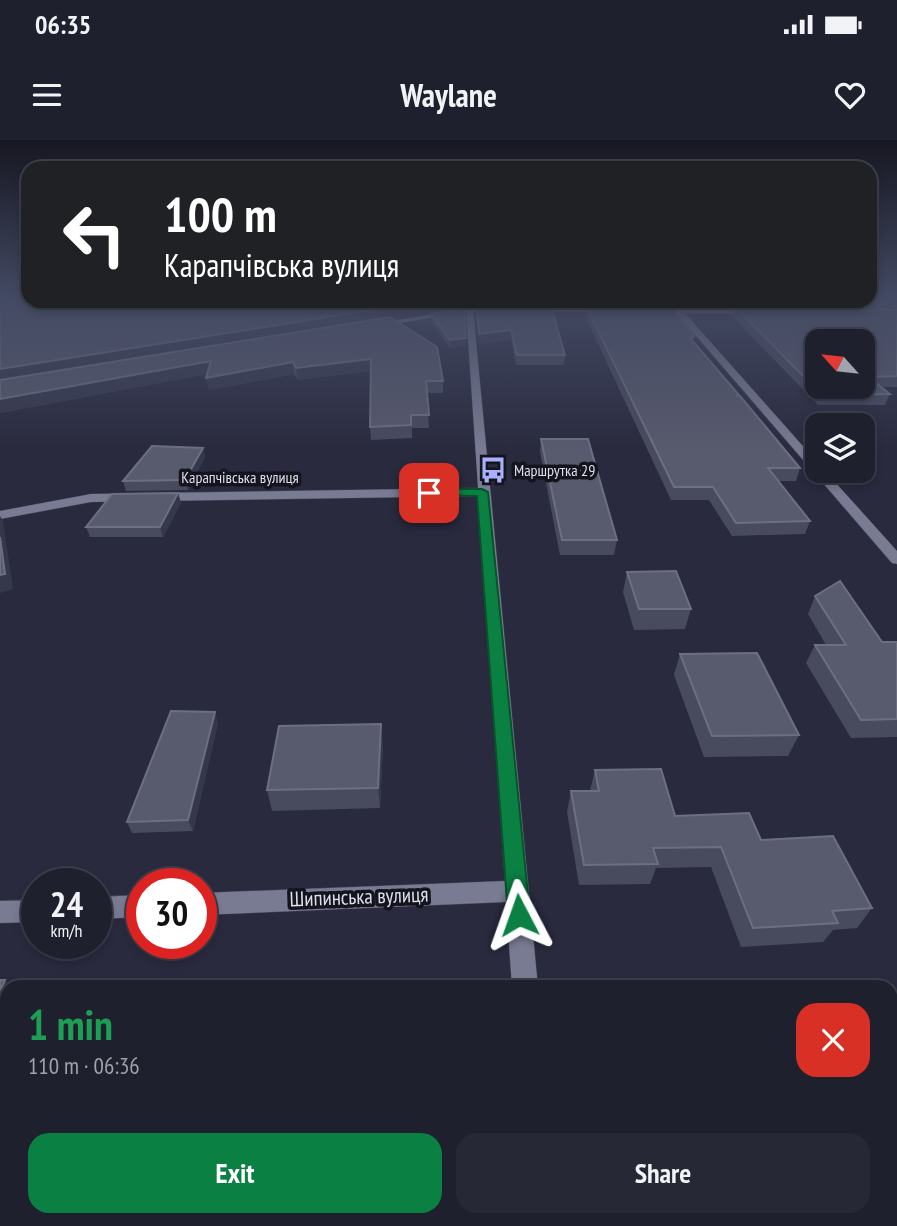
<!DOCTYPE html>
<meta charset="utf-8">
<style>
body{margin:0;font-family:"PT Sans Narrow",sans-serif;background:#272836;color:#f1f3f6;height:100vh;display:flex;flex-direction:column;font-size:26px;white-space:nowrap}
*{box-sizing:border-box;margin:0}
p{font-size:23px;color:#a1a3aa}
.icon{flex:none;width:38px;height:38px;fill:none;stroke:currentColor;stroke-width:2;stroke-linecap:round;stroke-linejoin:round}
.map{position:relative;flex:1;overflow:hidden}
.panel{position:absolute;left:0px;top:840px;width:898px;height:247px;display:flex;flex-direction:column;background:#1f202e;border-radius:21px 21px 0 0;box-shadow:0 4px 10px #0003,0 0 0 2px #3c3e4a}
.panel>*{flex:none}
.banner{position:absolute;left:21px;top:21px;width:856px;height:147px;border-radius:21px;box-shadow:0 4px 10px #0003,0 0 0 2px #3c3e4a;background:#202124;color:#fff;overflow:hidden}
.needle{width:46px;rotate:297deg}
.fabs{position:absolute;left:805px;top:189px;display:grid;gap:14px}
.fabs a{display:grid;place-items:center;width:70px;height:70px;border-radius:14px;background:#1f202e;box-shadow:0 4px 10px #0003,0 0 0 2px #3c3e4a;font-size:35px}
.speed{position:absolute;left:21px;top:728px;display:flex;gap:14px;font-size:35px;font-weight:700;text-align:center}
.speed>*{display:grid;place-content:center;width:91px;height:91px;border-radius:50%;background:#1f202e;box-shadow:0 4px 10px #0003,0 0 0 2px #3c3e4a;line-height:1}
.speed small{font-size:18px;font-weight:400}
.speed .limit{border:10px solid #d22;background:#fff;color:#111}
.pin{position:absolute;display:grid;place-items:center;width:60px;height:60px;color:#fff;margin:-30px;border-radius:14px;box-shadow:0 4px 10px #0006}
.me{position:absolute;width:77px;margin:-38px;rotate:356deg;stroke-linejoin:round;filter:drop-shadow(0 0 5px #0008)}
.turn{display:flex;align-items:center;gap:24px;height:147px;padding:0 28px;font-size:32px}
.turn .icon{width:91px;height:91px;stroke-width:2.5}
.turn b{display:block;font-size:49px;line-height:60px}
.round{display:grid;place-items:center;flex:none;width:74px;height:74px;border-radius:21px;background:#272836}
.overview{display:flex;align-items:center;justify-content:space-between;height:119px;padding:0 28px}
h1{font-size:42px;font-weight:600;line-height:52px;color:#1e9e55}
.cta{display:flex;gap:14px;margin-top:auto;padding:14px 28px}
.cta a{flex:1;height:80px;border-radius:21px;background:#0b8043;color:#fff;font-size:28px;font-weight:600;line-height:80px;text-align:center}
.cta a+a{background:#272836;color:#f1f3f6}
.status{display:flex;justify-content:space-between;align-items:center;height:49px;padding:0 35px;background:#1f202e;direction:ltr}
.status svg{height:19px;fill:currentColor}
header{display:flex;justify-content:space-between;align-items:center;height:91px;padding:0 28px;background:#1f202e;font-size:32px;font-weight:600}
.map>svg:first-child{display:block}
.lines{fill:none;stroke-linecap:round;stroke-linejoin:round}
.street-casing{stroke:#434454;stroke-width:1}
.secondary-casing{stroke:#434454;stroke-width:1}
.street{fill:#797b92;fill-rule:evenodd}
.secondary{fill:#878ab1;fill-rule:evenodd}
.wall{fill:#484a5e}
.shaded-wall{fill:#35374b}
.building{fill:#585a6d;stroke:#6d6f81;stroke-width:2;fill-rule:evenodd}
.route{fill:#0b8043;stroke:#07532c;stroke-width:2}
.labels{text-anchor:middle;stroke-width:7;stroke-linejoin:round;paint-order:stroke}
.far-poi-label{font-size:16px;fill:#dedfec;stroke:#13141d;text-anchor:start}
.far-street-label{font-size:16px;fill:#dedfec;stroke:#13141d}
.near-street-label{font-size:21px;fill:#dedfec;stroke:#13141d}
</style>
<div class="status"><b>06:35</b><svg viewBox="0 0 49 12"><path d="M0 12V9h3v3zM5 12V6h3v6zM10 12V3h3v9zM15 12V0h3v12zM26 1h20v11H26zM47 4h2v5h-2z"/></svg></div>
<header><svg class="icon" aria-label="menu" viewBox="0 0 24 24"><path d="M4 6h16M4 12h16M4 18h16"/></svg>Waylane<svg class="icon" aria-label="heart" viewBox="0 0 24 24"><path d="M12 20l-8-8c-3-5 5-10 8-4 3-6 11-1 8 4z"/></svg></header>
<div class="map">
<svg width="897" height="1086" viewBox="0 0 897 1086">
<rect width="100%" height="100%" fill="#292a3e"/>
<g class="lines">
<g class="street-casing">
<path id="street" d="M877,159H886L897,164V169Z
M666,161H674L817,322V331H825L897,411V424L892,423Z
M466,168L473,170L538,847H512L506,762L201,775V753L505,741L478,356L91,362L0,379V371L91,354L478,348Z
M142,755V777L96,779V757Z
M37,760V782L0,783V761Z
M897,883V909L891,911V885Z
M526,1080H558V1086H526Z"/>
</g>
<g class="secondary-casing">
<path id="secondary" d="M498,167L501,171L469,172L373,187L369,185L469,168Z
M530,167L610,168L614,170L610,172L527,171Z
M649,169L757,170L761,172L757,174L652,173Z"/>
</g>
<use href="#street" class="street"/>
<use href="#secondary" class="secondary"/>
</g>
<path class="wall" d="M0,159L379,169V179L443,241V253H427L429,288H412V298L371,300L370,287L371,231L298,240L294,234L209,250L206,238L207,234L0,273Z
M870,159L895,161L892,169L725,168L718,161H870Z
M416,161H548V166L565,215L564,225H516L511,200L479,204L476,166L467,165L425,173Z
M578,161H663L662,167L694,196L693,201L800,328L796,341H778L810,381L805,394L732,396L709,360H671L585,176L586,166H580Z
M736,168L897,170V247H881L890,254L885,265H818L733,177Z
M431,174L466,206L450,208L431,181Z
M541,299L617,400L614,415H560L540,312Z
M203,308L205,317L188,350L126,351L123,341Z
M178,353L181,363L163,397H90L86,387Z
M627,432L691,469L685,489L634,490L623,452Z
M815,456L882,502H897V597L851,598L806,523L815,505H826L808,474Z
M680,514L799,595L788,616L704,617L674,535Z
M218,583L193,691L132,693L127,682Z
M383,605L380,668L272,671L267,650Z
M595,630L675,676L761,700L872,768L857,788L833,790L823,802L741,807L711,727L656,728L650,744L579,745L567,672L571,651H590Z
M7,847V1004H0V851Z
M897,1073V1086H885L882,1081L891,1080V1076Z"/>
<path class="shaded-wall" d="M452,161H467V165L425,173V165Z
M379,169V180L0,241V229Z
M511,190V200L479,204V194Z
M466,198V206L450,208V200Z
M371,219L372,231L298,240L296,228Z
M211,221L214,233L0,273V259Z
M293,222L294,234L209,250L206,238Z
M203,308L205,317L188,350L185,340Z
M178,353L181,363L163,397L160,387Z
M0,376L3,381L13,449L0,453Z
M215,572L218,583L193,691L188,680Z
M381,584L383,605L380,668L378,648Z
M5,840L12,847H7V875L0,869V851Z
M7,977V993L2,990Z"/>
<path class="building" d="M0,159H28V161H365L379,169L0,229Z
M870,159H891L895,161L870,160Z
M421,161H452L425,165Z
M476,165L551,166L565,215H517L511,190L479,194Z
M586,166L671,167L694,196L691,199L739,255H736L740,256L800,328H768L810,381L736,383L713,347H674Z
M464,168L466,198L450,200L431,174Z
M736,168L897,170V236L868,237L890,254L822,255ZM817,201H863V247H817Z
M390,177L437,207L443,241H426L429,275H411V285L370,287L371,219L296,228L293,222L206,238L211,221L0,259V240Z
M541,299H588L617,400H562Z
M152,306L203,308L185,340L123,341Z
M178,353L160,387H86L112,354Z
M0,397L5,434L0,435Z
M676,431L691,469H639L627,432Z
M840,441L882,502H897V579L861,580L815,505H846L815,456Z
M757,513L799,595L712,596L680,514Z
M171,571L215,572L188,680L127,682Z
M381,584L378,648L267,650L279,586Z
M661,629L675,676L749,673L761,700L833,696L872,768L832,771L838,783L753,788L721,707L653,708L658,724L584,725L571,651H599L595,630Z
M0,840H5L0,851Z
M0,863H7V977L2,990H0Z"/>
<linearGradient id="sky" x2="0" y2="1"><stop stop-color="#171722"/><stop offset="0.51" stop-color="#434a63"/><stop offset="1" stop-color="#434a63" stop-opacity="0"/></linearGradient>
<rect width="897" height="311" fill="url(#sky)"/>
<path class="route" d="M429,349H482L488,352L530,775L527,782L519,785L512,782L508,775L477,356L425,355L423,353Z"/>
<defs>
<g id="bus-bare" transform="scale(2.1)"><path d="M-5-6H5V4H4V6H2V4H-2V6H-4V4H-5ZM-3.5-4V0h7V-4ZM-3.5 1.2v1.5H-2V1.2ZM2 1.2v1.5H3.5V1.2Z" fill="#acaffb" stroke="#13141d" stroke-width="2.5" paint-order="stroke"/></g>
</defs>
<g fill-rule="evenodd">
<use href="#bus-bare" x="493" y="330"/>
</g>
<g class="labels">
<g class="far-poi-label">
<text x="514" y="336">Маршрутка 29</text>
</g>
<g class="far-street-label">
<text x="240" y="343">Карапчівська вулиця</text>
</g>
<g class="near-street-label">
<text transform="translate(359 757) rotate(-2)" y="7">Шипинська вулиця</text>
</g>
</g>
</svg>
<div class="fabs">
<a><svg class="needle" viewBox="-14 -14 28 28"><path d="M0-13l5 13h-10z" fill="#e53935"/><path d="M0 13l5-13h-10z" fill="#a1a3aa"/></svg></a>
<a><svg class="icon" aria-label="layers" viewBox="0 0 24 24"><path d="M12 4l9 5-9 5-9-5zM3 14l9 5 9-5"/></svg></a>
</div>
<div class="speed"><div>24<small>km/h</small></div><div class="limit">30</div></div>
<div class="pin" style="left:429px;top:353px;background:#d93025"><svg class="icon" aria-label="arrive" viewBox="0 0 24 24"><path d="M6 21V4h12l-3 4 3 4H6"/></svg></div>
<svg class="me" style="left:519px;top:775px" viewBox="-20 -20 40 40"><path d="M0-17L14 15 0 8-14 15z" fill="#0b8043" stroke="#fff" stroke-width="4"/></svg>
<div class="banner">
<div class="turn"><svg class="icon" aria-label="left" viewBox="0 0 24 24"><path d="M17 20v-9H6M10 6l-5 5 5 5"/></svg><div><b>100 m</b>Карапчівська вулиця</div></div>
</div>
<section class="panel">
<div class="overview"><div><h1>1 min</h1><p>110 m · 06:36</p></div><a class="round" style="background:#d93025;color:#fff"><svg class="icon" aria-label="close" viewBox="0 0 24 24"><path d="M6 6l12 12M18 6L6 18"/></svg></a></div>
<div class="cta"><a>Exit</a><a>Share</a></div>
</section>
</div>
